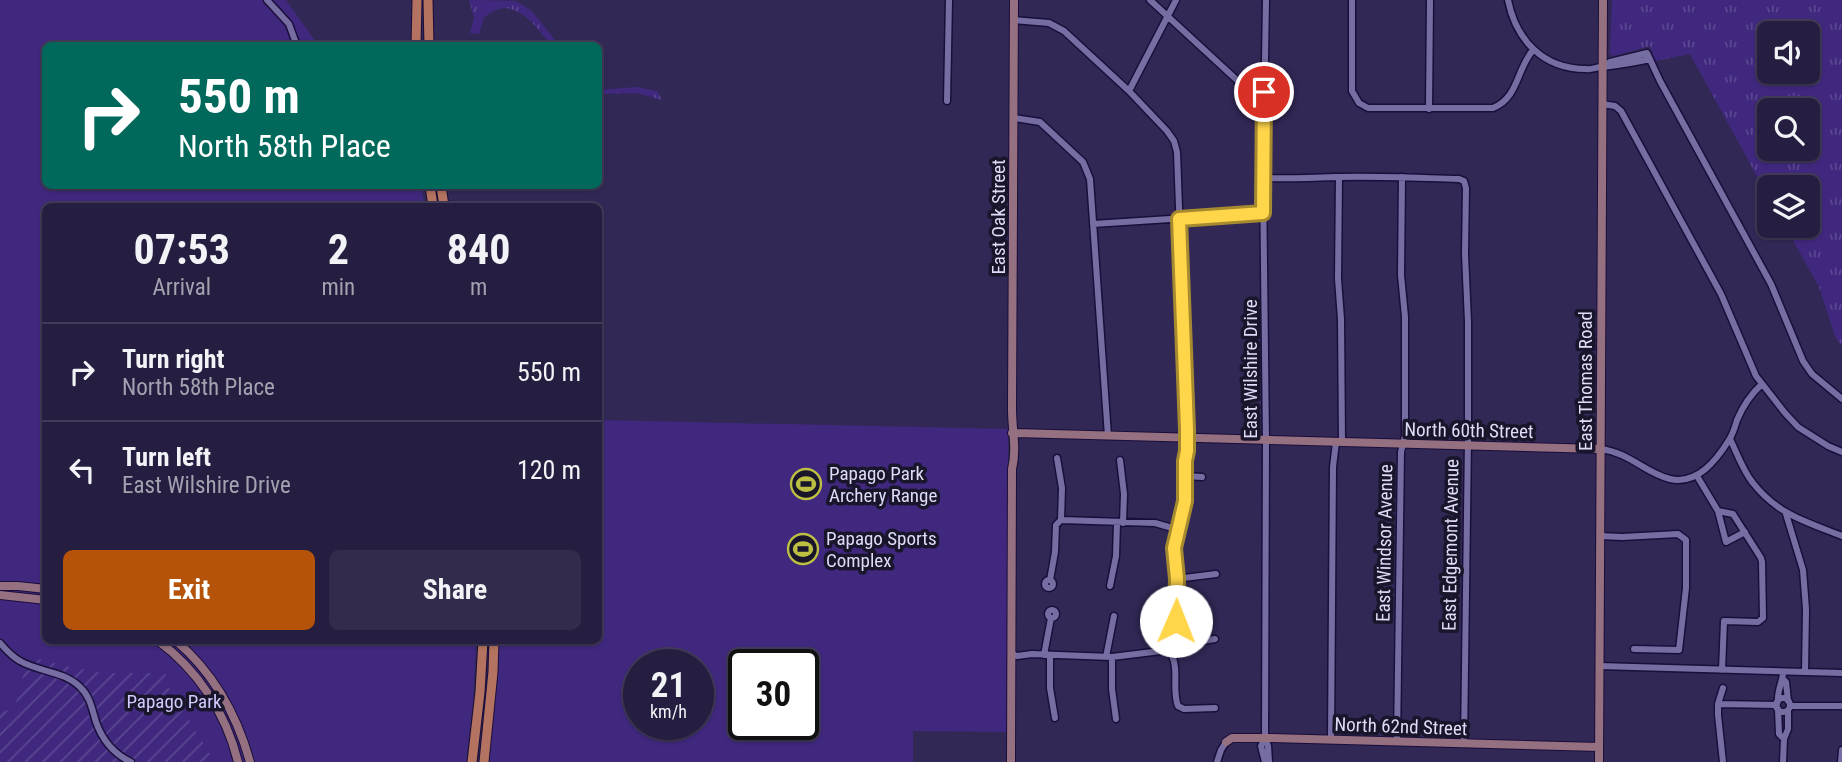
<!DOCTYPE html>
<style>
body{margin:0;font-family:"Roboto Condensed",sans-serif;background:#322b4b;color:#f1f3f6;height:100vh;display:flex;flex-direction:column;font-size:26px;white-space:nowrap}
*{box-sizing:border-box;margin:0}
p{font-size:23px;color:#a4a2b1}
.icon{flex:none;width:38px;height:38px;fill:none;stroke:currentColor;stroke-width:2;stroke-linecap:round;stroke-linejoin:round}
.map{position:relative;flex:1;overflow:hidden}
.side{position:absolute;left:42px;top:203px;width:560px;height:441px;display:flex;flex-direction:column;background:#261e40;border-radius:10px;box-shadow:0 2px 5px #0004,0 0 0 2px #423c59}
.side>*{flex:none}
.banner{position:absolute;left:42px;top:42px;width:560px;height:147px;border-radius:10px;box-shadow:0 2px 5px #0004,0 0 0 2px #423c59;background:#00695c;color:#fff;overflow:hidden}
.tools{position:absolute;left:1757px;top:21px;display:grid;gap:14px}
.tools a{display:grid;place-items:center;width:63px;height:63px;border-radius:10px;background:#261e40;box-shadow:0 2px 5px #0004,0 0 0 2px #423c59;font-size:35px}
.speed{position:absolute;left:623px;top:649px;display:flex;gap:14px;font-size:35px;font-weight:700;text-align:center}
.speed>*{display:grid;place-content:center;width:91px;height:91px;border-radius:50%;background:#261e40;box-shadow:0 2px 5px #0004,0 0 0 2px #423c59;line-height:1}
.speed small{font-size:18px;font-weight:400}
.speed .limit{border:4px solid #111;border-radius:10px;background:#fff;color:#111}
.pin{position:absolute;display:grid;place-items:center;width:60px;height:60px;color:#fff;margin:-30px;border:4px solid #fff;border-radius:50%;box-shadow:0 2px 7px #0007}
.me{position:absolute;width:77px;margin:-38px;rotate:1deg;stroke-linejoin:round;filter:drop-shadow(0 0 5px #0008)}
.turn{display:flex;align-items:center;gap:24px;height:147px;padding:0 21px;font-size:32px}
.turn .icon{width:91px;height:91px;stroke-width:2.5}
.turn b{display:block;font-size:49px;line-height:60px}
.eta{display:flex;justify-content:space-evenly;align-items:center;height:119px;text-align:center}
.eta b{font-size:42px;font-weight:700;line-height:49px}
.button{display:flex;gap:14px;margin-top:auto;padding:14px 21px}
.button a{flex:1;height:80px;border-radius:10px;background:#b45309;color:#fff;font-size:28px;font-weight:700;line-height:80px;text-align:center}
.button a+a{background:#322b4b;color:#f1f3f6}
ul{padding:0;list-style:none}
li{display:flex;align-items:center;gap:21px;height:98px;padding:0 21px;border-top:2px solid #423c59}
li div{flex:1}
li b{display:block;font-size:26px}
li em{font-style:normal}
.map>svg:first-child{display:block}
.grass{fill:url(#grass-tufts);fill-rule:evenodd}
.park{fill:#40287e;fill-rule:evenodd}
.garden{fill:url(#garden-furrows)}
.lines{fill:none;stroke-linecap:round;stroke-linejoin:round}
.street-casing{stroke:#1a0e3a;stroke-width:9}
.secondary-casing{stroke:#1a0e3a;stroke-width:10}
.primary-casing{stroke:#1a0e3a;stroke-width:11}
.street{stroke:#766ea3;stroke-width:6}
.secondary{stroke:#957081;stroke-width:8}
.primary{stroke:#b37360;stroke-width:9}
.route-casing{stroke:#a68a30;stroke-width:18}
.route{stroke:#ffd54a;stroke-width:12}
.labels{text-anchor:middle;stroke-width:7;stroke-linejoin:round;paint-order:stroke}
.street-label{font-size:19px;fill:#dfdcf9;stroke:#19152a}
.poi-label{font-size:19px;fill:#dfdcf9;stroke:#19152a;text-anchor:start}
.park-label{font-size:19px;fill:#d1cbfe;stroke:#19152a}
</style>
<div class="map">
<svg width="1842" height="762" viewBox="0 0 1842 762">
<defs>
<pattern id="grass-tufts" width="24" height="20" patternUnits="userSpaceOnUse" patternTransform="scale(1.75)"><rect width="24" height="20" fill="#40287e"/><path d="M3 7l-1-3M5 7V3M7 7l1-3M15 17l-1-3M17 17v-4M19 17l1-3" fill="none" stroke="#5b4791"/></pattern>
<pattern id="garden-furrows" width="10" height="10" patternUnits="userSpaceOnUse" patternTransform="scale(1.75)"><rect width="10" height="10" fill="#40287e"/><path d="M-1 1l2-2M0 10L10 0M9 11l2-2" fill="none" stroke="#5b4791"/></pattern>
</defs>
<rect width="100%" height="100%" fill="#322856"/>
<path class="grass" d="M469,0L516,1L532,11L559,45H551C540,31 520,3 499,9C494,10 489,14 484,17L479,34L470,33L474,18Z
M1612,0H1842V346L1835,336L1819,287L1785,226H1808V187H1769V198L1690,54L1655,61L1650,46L1614,56L1610,54ZM1769,33H1808V72H1769ZM1769,110H1808V149H1769Z
M637,87L657,91L662,100L636,93L599,94V90Z"/>
<path class="park" d="M0,0H286L316,42L326,45L46,46V186H421L425,206H46V640L476,641L473,702L466,762H0Z
M599,420L1008,429L1007,732L913,731V762H489L499,641L598,640ZM639,665H698V724H639ZM744,665H803V724H744Z"/>
<path class="garden" d="M28,656L65,666L102,673H165L168,687L215,762H0V710L14,711Z"/>
<g class="lines">
<g class="street-casing">
<path id="street" d="M267,0L289,24L297,46
M1150,0L1239,82L1264,92
M1352,0V91L1359,103L1368,108H1493C1519,97 1516,70 1533,50
M1508,0C1516,40 1543,69 1586,69C1592,70 1596,67 1602,67C1619,65 1633,63 1650,59
M1014,20L1049,23L1064,31L1129,91L1167,131L1174,141L1177,152L1187,429V451L1185,461
M1603,67L1610,62L1647,53L1660,81L1771,284L1803,361L1812,374L1842,399
M1129,91L1176,0
M947,101L949,0
M1602,104L1615,106L1621,111L1721,294L1756,376L1785,413L1798,427L1828,446L1842,452
M1429,109L1430,0
M1014,118L1040,122L1083,162L1090,179L1108,436
M1339,177L1338,279L1341,319L1342,442
M1263,178C1289,179 1313,178 1339,177C1379,176 1419,178 1459,179L1464,181L1466,188L1465,254L1468,322V439L1464,743
M1093,224L1263,213
M1730,439C1737,453 1743,471 1753,483C1778,515 1807,522 1842,536
M1600,449C1629,452 1645,473 1670,479C1697,485 1716,461 1729,440C1733,434 1735,427 1737,420C1743,406 1750,395 1761,385
M1184,459L1185,501L1174,548L1176,579V621L1169,650C1181,668 1171,688 1178,706L1184,709L1215,708
M1120,460L1124,494L1123,523
M1185,476L1202,477
M1697,476L1718,511L1733,514L1761,558L1762,562L1763,618L1758,622L1724,621L1722,670
M1718,511L1726,542L1745,532
M1786,514L1803,570L1806,609L1805,672
M1061,520L1155,523L1179,530
M1600,536L1622,537L1678,534L1686,540V588L1679,650L1634,649
M1176,579L1216,574
M1050,580L1055,552L1056,525L1061,520L1062,488L1057,458
M1045 584a4 4 0 1 1 8 0a4 4 0 1 1-8 0Z
M1110,586L1116,556L1117,523
M1048 614a4 4 0 1 1 8 0a4 4 0 1 1-8 0Z
M0,643C6,650 12,657 20,661C39,672 64,671 80,687C90,696 92,709 96,722C102,739 114,754 131,762
M1171,643H1191L1215,639
M1012,654L1017,656L1032,654L1112,657L1169,650
M1044,655L1051,618
M1050,655V688L1055,718
M1106,657L1114,616
M1112,657V689L1116,719
M1599,666L1842,673
M1783,679L1786,682L1788,701
M1723,688L1718,704V715L1723,762
M1776 705a7 7 0 1 1 14 0a7 7 0 1 1-14 0Z
M1778,701C1777,690 1783,682 1783,672
M1718,704L1777,705
M1790,706H1842
M1778,709L1779,734L1784,739
M1265,738L1268,746L1269,762
M1331,739L1333,467L1336,442
M1397,741L1401,452L1405,436V317L1401,275L1402,177
M1217,762L1221,750L1226,742
M1265,762L1261,746L1265,738L1266,440L1263,178L1266,0
M1783,762L1784,739L1788,729V710
M1841,762L1842,750"/>
</g>
<g class="secondary-casing">
<path id="secondary" d="M1012,433L1600,449
M0,586H18L46,589
M0,595L46,600
M157,640C198,670 226,713 238,762
M175,640C213,672 237,715 250,762
M1226,742L1232,738H1272L1599,747
M1011,762L1012,469C1017,450 1012,429 1012,409L1014,0
M1599,762L1603,0"/>
</g>
<g class="primary-casing">
<path id="primary" d="M428,0L429,46
M416,46L417,0
M430,186L433,206
M441,186L444,206
M472,762L480,692L483,640
M484,762L493,672L494,640"/>
</g>
<use href="#street" class="street"/>
<use href="#secondary" class="secondary"/>
<use href="#primary" class="primary"/>
</g>
<g class="lines">
<g class="route-casing">
<path id="route" d="M1176,621L1177,579L1174,548L1185,501V461L1187,451V429L1179,219L1263,213L1264,92"/>
</g>
<use href="#route" class="route"/>
</g>
<defs>
<g id="stadium-ring" transform="scale(1.575)"><circle r="9.5" fill="#19152a" stroke="#bdbf43" stroke-width="1.5"/><path d="M0-5a6.5 5 0 1 0 0 10a6.5 5 0 1 0 0-10ZM-3.5-1.8h7v3.6h-7Z" fill="#bdbf43"/></g>
</defs>
<g fill-rule="evenodd">
<use href="#stadium-ring" x="806" y="484"/>
<use href="#stadium-ring" x="803" y="549"/>
</g>
<g class="labels">
<g class="street-label">
<text transform="translate(998 217) rotate(-90)" y="7">East Oak Street</text>
<text transform="translate(1250 369) rotate(-90)" y="7">East Wilshire Drive</text>
<text transform="translate(1585 381) rotate(-90)" y="7">East Thomas Road</text>
<text transform="translate(1469 430) rotate(1)" y="7">North 60th Street</text>
<text transform="translate(1384 543) rotate(-89)" y="7">East Windsor Avenue</text>
<text transform="translate(1450 545) rotate(-89)" y="7">East Edgemont Avenue</text>
<text transform="translate(1401 726) rotate(2)" y="7">North 62nd Street</text>
</g>
<g class="poi-label">
<text x="829" y="480">Papago Park<tspan x="829" dy="22">Archery Range</tspan></text>
<text x="826" y="545">Papago Sports<tspan x="826" dy="22">Complex</tspan></text>
</g>
<g class="park-label">
<text x="174" y="708">Papago Park</text>
</g>
</g>
</svg>
<div class="tools">
<a><svg class="icon" aria-label="sound" viewBox="0 0 24 24"><path d="M4 9h4l5-4v14l-5-4H4zM17 9q2 3 0 6"/></svg></a>
<a><svg class="icon" aria-label="search" viewBox="0 0 24 24"><circle cx="10" cy="10" r="6"/><path d="M15 15l6 6"/></svg></a>
<a><svg class="icon" aria-label="layers" viewBox="0 0 24 24"><path d="M12 4l9 5-9 5-9-5zM3 14l9 5 9-5"/></svg></a>
</div>
<div class="speed"><div>21<small>km/h</small></div><div class="limit">30</div></div>
<div class="pin" style="left:1264px;top:92px;background:#d93025"><svg class="icon" aria-label="arrive" viewBox="0 0 24 24"><path d="M6 21V4h12l-3 4 3 4H6"/></svg></div>
<svg class="me" style="left:1176px;top:621px" viewBox="-20 -20 40 40"><circle r="19" fill="#fff"/><path d="M0-13L10 11 0 6-10 11z" fill="#ffd54a"/></svg>
<div class="banner">
<div class="turn"><svg class="icon" aria-label="right" viewBox="0 0 24 24"><path d="M7 20v-9h11M14 6l5 5-5 5"/></svg><div><b>550 m</b>North 58th Place</div></div>
</div>
<section class="side">
<div class="eta">
<div><b>07:53</b><p>Arrival</p></div>
<div><b>2</b><p>min</p></div>
<div><b>840</b><p>m</p></div>
</div>
<ul>
<li><svg class="icon" aria-label="right" viewBox="0 0 24 24"><path d="M7 20v-9h11M14 6l5 5-5 5"/></svg><div><b>Turn right</b><p>North 58th Place</p></div><em>550 m</em></li>
<li><svg class="icon" aria-label="left" viewBox="0 0 24 24"><path d="M17 20v-9H6M10 6l-5 5 5 5"/></svg><div><b>Turn left</b><p>East Wilshire Drive</p></div><em>120 m</em></li>
</ul>
<div class="button"><a>Exit</a><a>Share</a></div>
</section>
</div>
